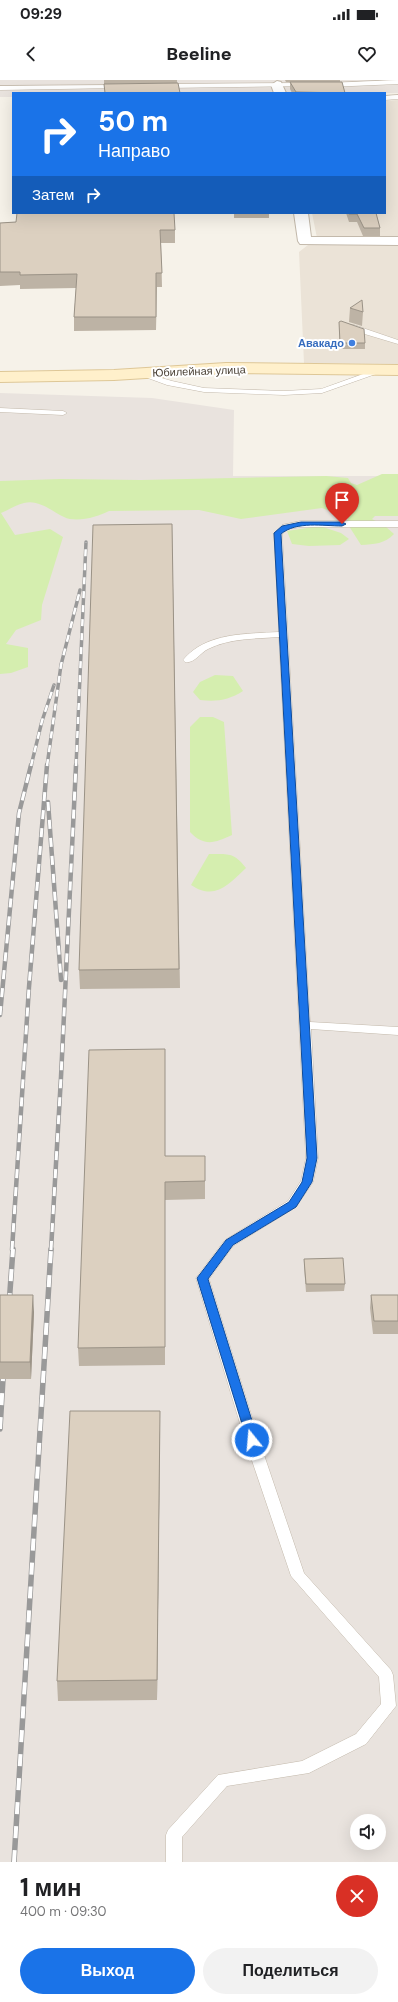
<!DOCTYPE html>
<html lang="ru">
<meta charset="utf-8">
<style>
body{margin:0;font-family:"DM Sans",sans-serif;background:#f2f2f2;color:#202124;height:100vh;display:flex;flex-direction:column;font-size:15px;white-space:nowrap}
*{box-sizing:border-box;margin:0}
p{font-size:13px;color:#757577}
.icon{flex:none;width:22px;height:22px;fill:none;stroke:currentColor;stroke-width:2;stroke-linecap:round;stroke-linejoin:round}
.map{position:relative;height:1782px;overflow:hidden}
.drawer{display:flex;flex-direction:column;background:#fff;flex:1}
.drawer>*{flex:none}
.top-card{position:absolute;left:12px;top:12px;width:374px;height:122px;border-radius:0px;box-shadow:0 4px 16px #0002;background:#1a73e8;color:#fff;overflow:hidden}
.buttons{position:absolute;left:350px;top:1734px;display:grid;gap:8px}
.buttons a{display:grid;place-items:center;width:36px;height:36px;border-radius:50%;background:#fff;box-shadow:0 4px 16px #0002;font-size:20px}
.pin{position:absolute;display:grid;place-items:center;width:34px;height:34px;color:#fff;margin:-41px -17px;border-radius:50% 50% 50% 0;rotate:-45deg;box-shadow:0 0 4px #0007}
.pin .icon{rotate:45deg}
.me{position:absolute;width:44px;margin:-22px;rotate:343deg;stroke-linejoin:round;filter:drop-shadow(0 0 3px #0008)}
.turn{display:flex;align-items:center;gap:14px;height:84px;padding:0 20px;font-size:18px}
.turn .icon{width:52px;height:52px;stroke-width:2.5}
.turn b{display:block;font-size:28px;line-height:34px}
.then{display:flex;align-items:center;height:38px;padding:0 20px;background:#0003;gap:8px;font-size:15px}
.round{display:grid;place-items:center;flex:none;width:42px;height:42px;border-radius:21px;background:#f2f2f2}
.headline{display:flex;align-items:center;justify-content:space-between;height:68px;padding:0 20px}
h1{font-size:24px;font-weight:800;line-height:30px}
.cta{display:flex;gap:8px;margin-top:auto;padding:8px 20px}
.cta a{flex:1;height:46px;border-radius:24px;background:#1a73e8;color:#fff;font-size:16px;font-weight:800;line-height:46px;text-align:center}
.cta a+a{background:#f2f2f2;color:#202124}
.status{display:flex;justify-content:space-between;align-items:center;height:28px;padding:0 20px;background:#fff;direction:ltr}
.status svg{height:11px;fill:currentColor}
header{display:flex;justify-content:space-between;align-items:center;height:52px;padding:0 20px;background:#fff;font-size:18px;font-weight:800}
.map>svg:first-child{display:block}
.residential{fill:#ebe3d7}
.industrial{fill:#e9e3de;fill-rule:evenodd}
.green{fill:#d5eeaf}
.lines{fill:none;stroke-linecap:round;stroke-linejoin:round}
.lane-casing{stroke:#c3b9ab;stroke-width:1}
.street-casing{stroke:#c3b9ab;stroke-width:2}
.secondary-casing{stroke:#dec797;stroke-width:2}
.lane{fill:#fff;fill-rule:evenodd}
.street{fill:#fff;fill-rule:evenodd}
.secondary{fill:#fff0cb;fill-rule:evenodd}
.rail-far2-casing{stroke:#999;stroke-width:3.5}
.rail-far1-casing{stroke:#999;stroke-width:4.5}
.rail-casing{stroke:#999;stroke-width:5.5}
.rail-far2{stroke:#fff;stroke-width:2.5;stroke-dasharray:7;stroke-linecap:butt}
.rail-far1{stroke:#fff;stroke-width:3;stroke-dasharray:9;stroke-linecap:butt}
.rail{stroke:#fff;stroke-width:4;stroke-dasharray:12;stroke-linecap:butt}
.wall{fill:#bdb3a5}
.shaded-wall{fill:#9a9286}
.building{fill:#dcd0c0;stroke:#9a9286}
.route{fill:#1a73e8;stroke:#114b97}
.shop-dot{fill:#3f7fe0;stroke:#fff;stroke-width:1.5}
.labels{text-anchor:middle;stroke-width:4;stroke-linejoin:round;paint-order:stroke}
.far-shop-label{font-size:11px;font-weight:bold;fill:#366cbe;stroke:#fff;text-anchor:end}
.far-street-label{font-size:11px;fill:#4b4237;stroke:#fff}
</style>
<div class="status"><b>09:29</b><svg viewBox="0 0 49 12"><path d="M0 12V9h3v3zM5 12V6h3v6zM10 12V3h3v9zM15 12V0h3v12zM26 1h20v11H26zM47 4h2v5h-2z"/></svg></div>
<header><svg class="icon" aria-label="back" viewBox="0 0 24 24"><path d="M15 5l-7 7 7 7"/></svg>Beeline<svg class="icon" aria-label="heart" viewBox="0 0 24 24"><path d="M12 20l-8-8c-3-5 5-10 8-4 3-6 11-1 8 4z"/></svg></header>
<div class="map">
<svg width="398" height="1782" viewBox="0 0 398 1782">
<rect width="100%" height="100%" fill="#f6f2e9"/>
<path class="residential" d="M398,20V284L304,283L299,172L317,158L312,133H385V21Z"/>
<path class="industrial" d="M0,0H398V13H13V17H0Z
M0,313L152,318L234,330L233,396H398V1782H0ZM357,1741H379V1763H357Z"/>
<path class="green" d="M382,394H398V436H375L372,439L385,446L394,454C385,464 374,464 361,465L347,443L348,438L322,428L241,439L199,430L109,431C98,437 76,443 64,437C51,431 39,419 24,423C16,425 8,430 1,433L15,455L50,449L63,457L42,525L41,540L16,550L6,564L28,568V587L11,593L0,594V401L60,399L141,400L326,396L348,398L351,403L357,405Z
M320,446L341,453L349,459L340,465L309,466L292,464L287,451Z
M215,595L233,596L243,611C229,620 217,622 200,620L193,612L200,602Z
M200,637H213L224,642L232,755C215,763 204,767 190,752V647Z
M209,774C228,774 234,772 246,788C228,805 215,821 191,805Z"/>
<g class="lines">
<g class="lane-casing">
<path id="lane" d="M398,0V4L329,7L326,5L329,3Z
M305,3L307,4V6L165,8L162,6L165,4Z
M121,5V7L119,8L0,10V6Z
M398,15V19L385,20V16Z
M348,245H354L398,260V264L348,249Z
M380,288L387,290L322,313L284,315L204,312L167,305L137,294L141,292L172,301L204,308L284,311L321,309Z
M0,328L63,331L67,333L63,335L0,332Z
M301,441H398V447H301L288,449L282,454L310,942L398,947V955L311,949L318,1078L313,1102L296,1127L233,1166L209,1199L259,1360L304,1493L391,1590L393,1595L396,1626L366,1664L309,1693L227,1706L182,1757V1782H166V1755L168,1750L218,1695L302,1681L356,1654L381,1624L379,1597L291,1496L245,1360L196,1198L225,1160L288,1121L301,1101L306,1078L279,557C255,559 230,558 208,569C200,573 194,584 185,582L183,580C206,552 247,554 279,552L274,453L282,445Z"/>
</g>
<g class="street-casing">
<path id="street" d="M277,1L281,2L286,13H274L271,5Z
M294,133H308L311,157H398V165L300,164L298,161Z"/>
</g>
<g class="secondary-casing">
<path id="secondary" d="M226,283L398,285V295L226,293L114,300L0,302V292L114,290Z"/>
</g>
<use href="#lane" class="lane"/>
<use href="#street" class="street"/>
<use href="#secondary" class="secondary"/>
<g class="rail-far2-casing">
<path id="rail-far2" d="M31,686L42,641L54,605
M47,686L61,585L80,510
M76,686L86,462"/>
</g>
<g class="rail-far1-casing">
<path id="rail-far1" d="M48,722L61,900
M0,935L19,733L31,685
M12,1170L29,907L47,685
M51,1170L61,997L76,685"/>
</g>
<g class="rail-casing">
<path id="rail" d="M9,1225L13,1169
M0,1349L3,1299
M14,1782L51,1169"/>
</g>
<use href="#rail-far2" class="rail-far2"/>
<use href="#rail-far1" class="rail-far1"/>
<use href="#rail" class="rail"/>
</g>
<path class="wall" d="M104,0H177V3L104,4Z
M285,0H340V2H286Z
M290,2L345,13H292L290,9Z
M234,133H269V138H234Z
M346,133H376L380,148V156H363L357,142H349Z
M16,142L175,150V163H161L162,207H157L156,250L74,251V237L76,208L20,209V205L0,206V143Z
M350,228L363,232L362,246L349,242Z
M339,242L365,263V269H340Z
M172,444L180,908L80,909L79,890Z
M165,1076L205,1101V1119L165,1120V1285L79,1286L78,1268Z
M304,1179L345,1204L344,1211L306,1212L304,1186Z
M0,1215L34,1232L31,1299H0Z
M371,1215H398V1254H373L370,1228Z
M160,1351L157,1620L58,1621L57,1601Z"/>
<path class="shaded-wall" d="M33,1215L34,1232L31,1299L30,1282Z
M160,1331V1351L157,1620V1600Z"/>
<path class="building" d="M290,2H342L345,13L296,12Z
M178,3L180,13H105L104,4Z
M17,133H174L175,150H160L162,193H156V237H74L77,194L20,195V192H0V143L16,142Z
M349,133H376L380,148H364L357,134H349Z
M362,220L363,232L350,228Z
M341,241L364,249L365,263H340L339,242Z
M172,444L179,889L79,890L93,445Z
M165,969V1076H205V1101L165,1102V1267L78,1268L89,970Z
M343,1178L345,1204H306L304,1179Z
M0,1215H33L30,1282H0Z
M371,1215H398V1241H374Z
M70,1331H160L157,1600L57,1601Z"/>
<path class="route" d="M301,442H342L346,444L342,446C324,446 296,441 281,454L317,1078L312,1102L296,1127L233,1165L208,1199L258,1360L256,1364H248L247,1360L197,1198L226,1160L289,1122L302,1102L307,1078L274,453L282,446Z"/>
<circle class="shop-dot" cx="352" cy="263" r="4"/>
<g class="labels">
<g class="far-shop-label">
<text x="344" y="267">Авакадо</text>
</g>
<g class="far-street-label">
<text transform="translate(199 291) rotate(-2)" y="4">Юбилейная улица</text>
</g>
</g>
</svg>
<div class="buttons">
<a><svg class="icon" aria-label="sound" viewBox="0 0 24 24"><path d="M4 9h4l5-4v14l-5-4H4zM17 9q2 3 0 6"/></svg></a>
</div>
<div class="pin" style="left:342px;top:444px;background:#d93025"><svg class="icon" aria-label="arrive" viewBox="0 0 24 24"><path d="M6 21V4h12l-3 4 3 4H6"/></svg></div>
<svg class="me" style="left:252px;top:1360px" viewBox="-20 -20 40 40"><circle r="17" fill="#1a73e8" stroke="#fff" stroke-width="3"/><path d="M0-11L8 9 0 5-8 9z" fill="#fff"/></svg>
<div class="top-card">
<div class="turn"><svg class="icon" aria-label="right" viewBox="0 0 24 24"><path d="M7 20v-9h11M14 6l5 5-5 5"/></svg><div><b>50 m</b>Направо</div></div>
<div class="then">Затем<svg class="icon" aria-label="right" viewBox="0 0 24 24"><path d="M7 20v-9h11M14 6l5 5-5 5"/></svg></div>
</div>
</div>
<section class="drawer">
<div class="headline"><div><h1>1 мин</h1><p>400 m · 09:30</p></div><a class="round" style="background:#d93025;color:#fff"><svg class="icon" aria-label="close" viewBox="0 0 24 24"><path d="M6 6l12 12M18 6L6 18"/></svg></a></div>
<div class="cta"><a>Выход</a><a>Поделиться</a></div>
</section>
